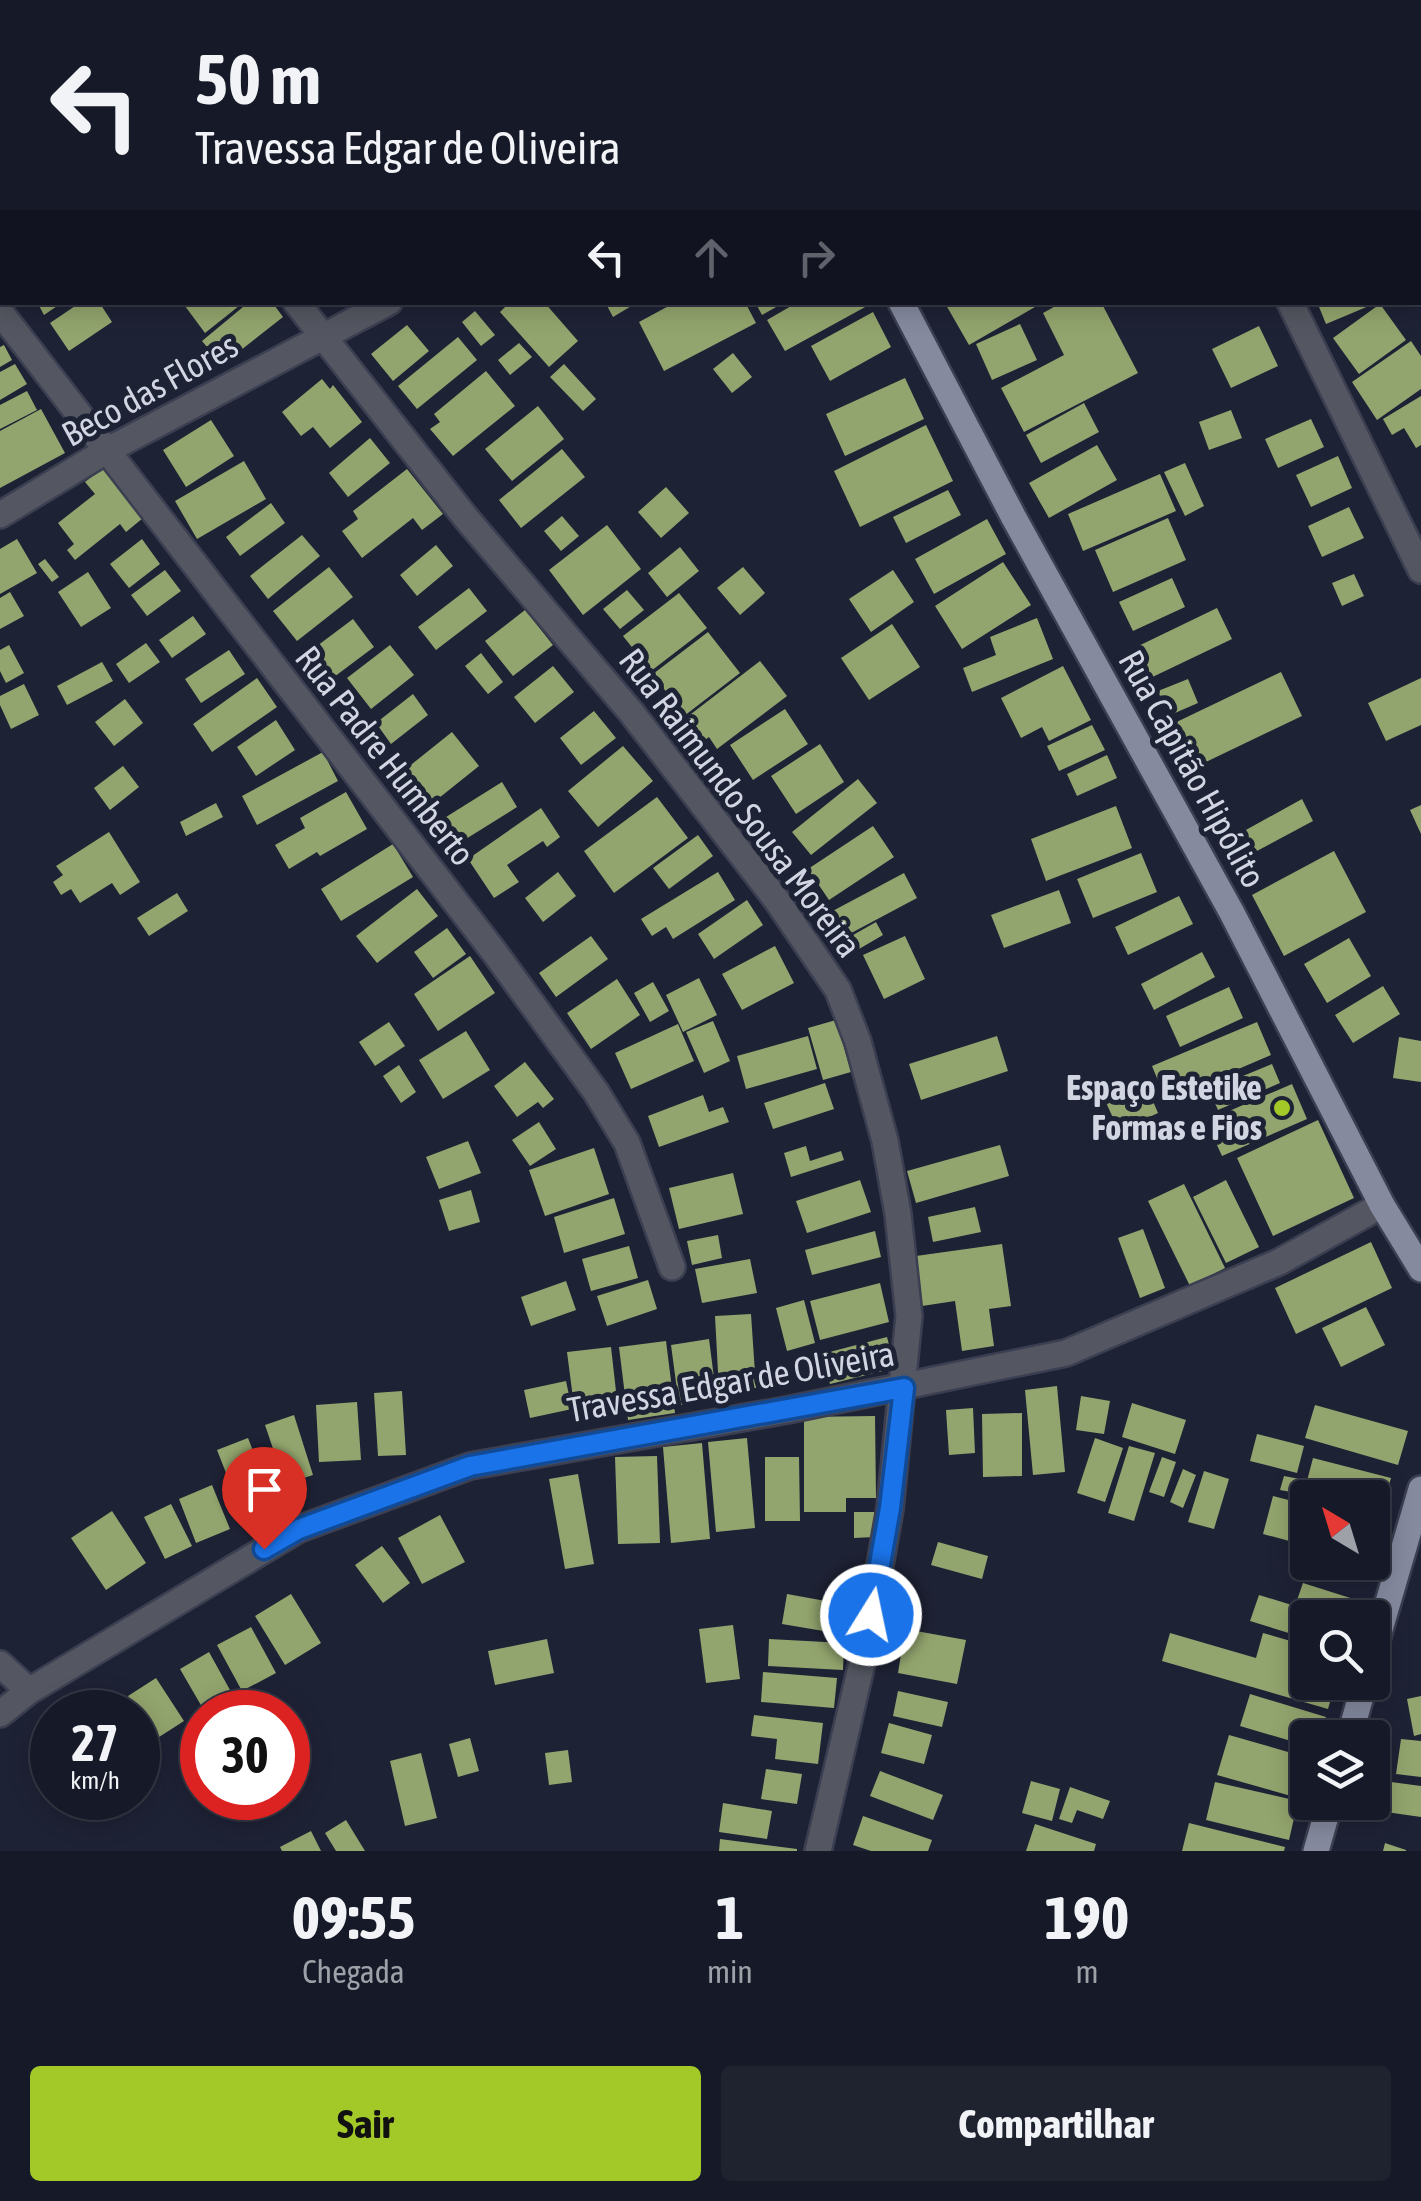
<!DOCTYPE html>
<html lang="pt">
<meta charset="utf-8">
<style>
body{margin:0;font-family:"Asap Condensed",sans-serif;background:#1f2330;color:#f1f3f6;height:100vh;display:flex;flex-direction:column;font-size:38px;white-space:nowrap}
*{box-sizing:border-box;margin:0}
p{font-size:32px;color:#9ea1a8}
.icon{flex:none;width:55px;height:55px;fill:none;stroke:currentColor;stroke-width:2;stroke-linecap:round;stroke-linejoin:round}
.map{position:relative;height:1851px;overflow:hidden}
.side{display:flex;flex-direction:column;background:#161a28;flex:1}
.side>*{flex:none}
.banner{position:absolute;left:0px;top:0px;width:1422px;height:305px;box-shadow:0 5px 25px #0003,0 0 0 2px #353845;background:#161a28;color:#f1f3f6;overflow:hidden}
.needle{width:65px;rotate:322deg}
.controls{position:absolute;left:1290px;top:1480px;display:grid;gap:20px}
.controls a{display:grid;place-items:center;width:100px;height:100px;border-radius:10px;background:#161a28;box-shadow:0 5px 25px #0003,0 0 0 2px #353845;font-size:50px}
.speed{position:absolute;left:30px;top:1690px;display:flex;gap:20px;font-size:50px;font-weight:700;text-align:center}
.speed>*{display:grid;place-content:center;width:130px;height:130px;border-radius:50%;background:#161a28;box-shadow:0 5px 25px #0003,0 0 0 2px #353845;line-height:1}
.speed small{font-size:25px;font-weight:400}
.speed .limit{border:15px solid #d22;background:#fff;color:#111}
.pin{position:absolute;display:grid;place-items:center;width:85px;height:85px;color:#fff;margin:-102px -42px;border-radius:50% 50% 50% 0;rotate:-45deg;box-shadow:0 0 10px #0007}
.pin .icon{rotate:45deg}
.me{position:absolute;width:110px;margin:-55px;rotate:10deg;stroke-linejoin:round;filter:drop-shadow(0 0 8px #0008)}
.turn{display:flex;align-items:center;gap:35px;height:210px;padding:0 30px;font-size:45px}
.turn .icon{width:130px;height:130px;stroke-width:2.5}
.turn b{display:block;font-size:70px;line-height:85px}
.lanes{display:flex;align-items:center;height:95px;padding:0 30px;background:#0003;justify-content:center;gap:50px;direction:ltr}
.lanes .off{opacity:.35}
.eta{display:flex;justify-content:space-evenly;align-items:center;height:170px;text-align:center}
.eta b{font-size:60px;font-weight:700;line-height:70px}
.cta{display:flex;gap:20px;margin-top:auto;padding:20px 30px}
.cta a{flex:1;height:115px;border-radius:10px;background:#a2c928;color:#111;font-size:40px;font-weight:700;line-height:115px;text-align:center}
.cta a+a{background:#1f2330;color:#f1f3f6}
.map>svg:first-child{display:block}
.building{fill:#93a56e}
.lines{fill:none;stroke-linecap:round;stroke-linejoin:round}
.minor-casing{stroke:#3b3f51;stroke-width:30}
.major-casing{stroke:#3b3f51;stroke-width:30}
.minor{stroke:#545761;stroke-width:25}
.major{stroke:#858a9f;stroke-width:25}
.route-casing{stroke:#114b97;stroke-width:25}
.route{stroke:#1a73e8;stroke-width:18}
.poi-dot{fill:#a2c928;stroke:#1e2235;stroke-width:4}
.labels{text-anchor:middle;stroke-width:10;stroke-linejoin:round;paint-order:stroke}
.street-label{font-size:35px;fill:#d2d5e2;stroke:#1e2235}
.poi-label{font-size:35px;font-weight:bold;fill:#d2d5e2;stroke:#1e2235;text-anchor:end}
</style>
<div class="map">
<svg width="1421" height="1851" viewBox="0 0 1421 1851">
<rect width="100%" height="100%" fill="#1e2235"/>
<path class="building" d="M37,302H63L44,315Z
M81,302H99L112,322L69,351L50,323Z
M182,302H244L205,333Z
M249,302H272L283,317L227,361L212,343L207,347L202,341Z
M510,302H544L578,341L549,367L500,312Z
M605,302H638L613,317Z
M676,302H745L756,323L664,371L639,322Z
M755,302H785L762,315Z
M798,302H865L867,306L785,351L767,320Z
M951,302H1033L1035,307L969,345L946,305Z
M1063,302H1101L1138,373L1024,432L1001,388L1064,355L1043,313Z
M1317,302H1376V303L1326,324Z
M1380,304L1406,340L1359,374L1333,338Z
M475,311L495,335L481,346L462,322Z
M873,312L891,347L830,381L811,346Z
M1020,324L1037,360L992,380L976,344Z
M407,325L429,351L393,381L371,354Z
M1259,326L1278,366L1231,388L1212,349Z
M458,337L477,360L417,409L398,386Z
M1411,341L1421,356V389L1377,420L1352,382Z
M519,343L532,357L510,375L498,360Z
M4,345L12,360L0,367V347Z
M733,353L752,377L732,393L713,369Z
M15,364L27,384L0,400V372Z
M564,364L596,399L583,411L550,377Z
M486,371L515,406L453,456L430,429L440,422L434,414Z
M905,378L924,419L845,456L826,414Z
M322,379L330,389L333,385L362,422L330,448L313,427L301,436L282,412Z
M27,391L37,410L0,429V405Z
M1421,396V445L1416,448L1404,428L1392,435L1383,419Z
M1084,403L1099,432L1041,463L1026,435Z
M538,406L564,439L512,481L485,449Z
M41,409L65,453L0,488V431Z
M1231,410L1242,438L1209,450L1199,422Z
M1311,419L1324,447L1278,468L1265,439Z
M211,420L234,456L186,487L163,450Z
M926,425L953,481L860,527L834,471Z
M370,438L390,463L348,497L329,473Z
M1097,445L1117,480L1049,518L1029,483Z
M562,449L585,477L521,528L499,500Z
M1338,456L1352,488L1311,507L1296,475Z
M244,461L266,499L197,539L175,501Z
M1185,463L1204,506L1185,516L1164,472Z
M103,468L143,518L126,532L120,524L75,560L67,550L74,544L58,523L95,494L85,482Z
M407,469L443,514L422,530L413,518L362,558L342,531L358,519L353,511Z
M1160,474L1176,511L1083,551L1068,514Z
M666,487L689,513L661,538L638,512Z
M948,490L961,515L906,543L893,517Z
M271,503L285,523L240,556L226,537Z
M1349,507L1364,538L1322,557L1308,526Z
M562,516L579,536L561,551L544,531Z
M1168,518L1186,560L1113,592L1095,550Z
M987,519L1006,554L934,594L915,559Z
M607,525L641,569L583,615L549,570Z
M302,535L320,556L268,599L250,576Z
M17,539L37,573L0,594V549Z
M142,539L160,564L129,588L110,564Z
M436,545L453,566L417,596L400,575Z
M680,547L699,571L667,597L648,573Z
M45,559L59,577L52,582L38,564Z
M1003,562L1031,605L962,649L935,606Z
M329,567L353,597L297,641L273,611Z
M743,567L765,593L740,615L717,588Z
M165,570L181,591L147,616L131,595Z
M893,570L914,602L871,632L849,599Z
M88,572L111,608L81,627L58,592Z
M1354,574L1364,596L1342,606L1332,583Z
M1172,578L1185,607L1133,631L1119,602Z
M469,588L487,611L436,650L418,627Z
M627,590L644,610L620,629L603,609Z
M10,592L24,616L0,629V598Z
M679,593L707,628L651,671L623,636Z
M1217,608L1232,639L1142,682L1128,651Z
M525,610L553,645L513,676L485,641Z
M193,616L206,634L172,658L159,640Z
M1037,618L1053,659L972,692L963,668L996,655L990,637Z
M353,619L374,647L330,680L309,652Z
M892,624L920,667L869,700L841,658Z
M708,632L740,673L684,716L653,674Z
M146,643L160,662L129,683L116,664Z
M9,645L24,673L6,683L0,671V650Z
M390,645L414,675L371,709L347,678Z
M229,650L245,674L201,703L185,679Z
M481,653L503,682L488,694L465,666Z
M760,661L787,696L717,749L709,737L695,747L678,724Z
M102,662L113,681L67,705L57,686Z
M553,666L574,692L535,723L514,697Z
M1063,666L1091,720L1049,741L1042,727L1021,738L1001,698Z
M1281,672L1302,716L1185,772L1164,728Z
M257,678L277,707L212,752L193,724Z
M1421,678V725L1386,741L1368,703Z
M1188,679L1198,703L1168,716L1158,691Z
M24,684L39,715L11,729L0,705V696Z
M413,694L428,715L391,744L376,723Z
M125,699L143,723L114,746L95,722Z
M785,709L808,744L753,780L730,745Z
M594,711L616,738L581,765L560,738Z
M276,720L295,750L256,776L237,747Z
M1092,725L1105,750L1059,771L1047,746Z
M452,732L479,766L424,810L397,776Z
M820,744L844,782L796,814L771,776Z
M623,746L653,781L598,827L568,791Z
M323,752L338,781L257,825L242,796Z
M1107,755L1117,778L1077,796L1067,774Z
M123,766L139,787L110,810L94,788Z
M858,779L877,803L811,855L792,832Z
M502,782L517,807L453,847L438,822Z
M346,792L367,829L320,856L317,852L289,869L275,845L305,828L300,818Z
M657,797L688,838L614,893L584,851Z
M1302,799L1313,821L1255,852L1244,831Z
M216,803L223,817L186,836L180,822Z
M1421,805V834L1410,810Z
M1116,806L1132,848L1046,881L1031,839Z
M541,808L560,837L547,847L543,841L507,865L519,882L494,898L468,859Z
M873,826L894,857L829,900L808,869Z
M109,832L140,882L120,895L112,883L80,903L71,889L61,895L53,882L63,875L56,866Z
M698,835L713,856L669,889L653,868Z
M393,844L413,877L341,921L321,889Z
M1334,851L1366,912L1284,956L1252,895Z
M1141,853L1157,892L1093,918L1077,879Z
M558,872L576,896L543,922L525,898Z
M718,872L735,900L673,939L666,927L652,936L641,919Z
M904,873L917,898L840,939L827,914Z
M417,889L438,916L377,963L356,936Z
M1059,890L1071,923L1004,948L991,915Z
M177,893L188,911L149,936L137,918Z
M1179,896L1193,924L1128,955L1115,927Z
M747,900L763,925L714,959L698,934Z
M876,922L883,935L847,956L839,943Z
M447,928L466,954L433,978L414,952Z
M591,936L608,959L556,997L539,973Z
M905,936L925,979L884,999L863,955Z
M1349,938L1371,976L1327,1003L1304,964Z
M775,946L794,983L742,1010L722,974Z
M1202,952L1215,977L1154,1010L1141,984Z
M470,956L495,993L438,1031L414,994Z
M699,978L717,1015L683,1032L666,995Z
M617,979L640,1015L591,1049L567,1013Z
M653,982L669,1011L650,1022L634,993Z
M1383,986L1400,1014L1353,1043L1335,1015Z
M1229,987L1243,1018L1180,1047L1166,1016Z
M836,1020L851,1072L823,1080L808,1028Z
M713,1021L730,1061L704,1073L686,1032Z
M389,1022L405,1046L375,1066L359,1042Z
M1257,1022L1271,1055L1166,1100L1152,1066Z
M678,1024L694,1061L631,1089L615,1053Z
M466,1031L490,1070L443,1099L419,1060Z
M808,1036L817,1069L746,1089L737,1056Z
M997,1036L1008,1071L921,1100L909,1064Z
M1399,1037L1421,1041V1082L1393,1078Z
M525,1062L554,1099L543,1108L538,1102L517,1117L494,1086Z
M1272,1064L1280,1083L1218,1110L1209,1090Z
M399,1065L416,1092L401,1103L383,1076Z
M1143,1078L1158,1113L1119,1131L1103,1096Z
M825,1083L834,1109L773,1129L764,1103Z
M1292,1084L1307,1119L1222,1156L1206,1121Z
M703,1095L709,1112L723,1107L729,1122L659,1147L648,1116Z
M1318,1120L1354,1198L1273,1236L1237,1158Z
M539,1122L556,1149L530,1166L512,1140Z
M468,1141L481,1173L439,1189L426,1157Z
M1000,1145L1009,1176L916,1203L907,1171Z
M806,1146L810,1161L841,1151L844,1160L791,1177L784,1153Z
M594,1148L609,1194L545,1216L529,1170Z
M733,1173L743,1214L679,1229L669,1188Z
M860,1180L871,1212L807,1233L796,1201Z
M1226,1180L1259,1247L1226,1263L1193,1197Z
M1184,1184L1225,1268L1190,1286L1148,1201Z
M471,1190L480,1222L449,1231L439,1200Z
M614,1198L625,1234L564,1253L554,1217Z
M975,1207L981,1232L933,1242L928,1217Z
M1143,1229L1165,1288L1140,1298L1118,1238Z
M875,1231L881,1257L812,1275L805,1250Z
M718,1235L722,1258L692,1265L687,1241Z
M1371,1242L1392,1288L1296,1334L1275,1288Z
M1002,1244L1011,1306L989,1309L994,1346L962,1351L955,1301L922,1306L916,1256Z
M629,1246L638,1278L591,1291L582,1259Z
M750,1259L757,1293L702,1303L695,1269Z
M648,1280L657,1309L607,1326L597,1296Z
M566,1281L576,1310L531,1326L521,1297Z
M880,1283L889,1322L820,1340L810,1301Z
M804,1300L815,1343L787,1351L776,1308Z
M1366,1307L1385,1345L1341,1367L1322,1328Z
M751,1314L756,1388L719,1391L715,1316Z
M887,1337L895,1368L830,1384L822,1354Z
M709,1339L717,1401L679,1405L671,1345Z
M666,1341L675,1413L628,1420L619,1347Z
M611,1347L617,1400L574,1406L567,1352Z
M566,1381L572,1409L530,1418L524,1390Z
M1057,1386L1065,1472L1033,1475L1025,1390Z
M402,1391L406,1455L378,1456L374,1393Z
M1081,1396L1110,1401L1104,1434L1076,1430Z
M357,1402L361,1460L319,1462L316,1405Z
M1132,1403L1186,1420L1175,1454L1122,1437Z
M1315,1405L1408,1431L1398,1465L1305,1438Z
M973,1408L975,1453L949,1455L946,1410Z
M1022,1413V1476L983,1477L982,1414Z
M294,1415L313,1475L285,1484L265,1425Z
M875,1416L876,1498H846V1512H804V1417Z
M1257,1434L1304,1446L1297,1473L1250,1461Z
M248,1438L270,1494L239,1506L217,1450Z
M747,1438L755,1528L716,1532L708,1442Z
M1095,1438L1123,1448L1105,1502L1077,1493Z
M702,1443L710,1539L671,1543L663,1447Z
M1129,1446L1155,1453L1134,1521L1108,1513Z
M657,1456L660,1543L618,1544L615,1457Z
M765,1457H799L800,1521H765Z
M1162,1457L1176,1462L1164,1497L1149,1492Z
M1313,1458L1391,1478L1381,1516L1372,1514V1498L1303,1496Z
M1183,1469L1196,1475L1183,1508L1170,1502Z
M1204,1471L1229,1479L1214,1529L1188,1522Z
M578,1474L594,1564L565,1569L549,1479Z
M1284,1476L1305,1480L1302,1494L1280,1490Z
M212,1485L230,1529L196,1543L179,1499Z
M1273,1496L1308,1505V1546L1263,1534Z
M171,1504L192,1546L165,1559L144,1517Z
M112,1511L146,1563L106,1590L71,1538Z
M854,1512H874V1537L854,1538Z
M440,1515L465,1562L422,1584L398,1538Z
M1372,1523L1381,1525L1374,1550H1372Z
M938,1542L988,1556L982,1579L931,1565Z
M382,1546L410,1583L383,1603L355,1565Z
M1308,1562H1370L1365,1581L1307,1566Z
M1303,1583L1363,1602L1358,1618H1308V1639L1250,1621L1259,1595L1295,1606Z
M291,1594L321,1643L285,1665L255,1616Z
M787,1594L859,1607L853,1636L782,1624Z
M733,1625L740,1679L706,1683L699,1629Z
M251,1627L276,1673L242,1691L217,1645Z
M905,1629L966,1640L957,1684L898,1673Z
M1170,1633L1256,1658L1263,1633L1301,1644L1293,1670L1308,1674V1682H1336L1328,1709L1162,1661Z
M547,1639L554,1673L495,1685L488,1651Z
M769,1639L844,1643L843,1670L768,1666Z
M209,1652L230,1690L202,1707L180,1669Z
M763,1672L837,1678L834,1708L761,1702Z
M156,1678L184,1721L156,1739L128,1696Z
M898,1691L948,1702L942,1727L893,1716Z
M1250,1694L1326,1717L1319,1738H1308V1746L1240,1726Z
M1421,1696V1734L1414,1736L1407,1699Z
M754,1715L823,1723L818,1764L775,1759L777,1739L751,1736Z
M889,1723L932,1735L924,1764L881,1753Z
M1229,1735L1302,1756L1291,1796L1217,1775Z
M470,1738L479,1771L458,1777L449,1744Z
M1401,1739L1421,1741V1777L1396,1774Z
M568,1750L572,1782L549,1785L545,1753Z
M421,1753L437,1818L405,1826L390,1761Z
M766,1769L802,1774L797,1804L761,1799Z
M880,1771L943,1795L933,1820L870,1796Z
M1376,1780L1421,1786V1817L1372,1810Z
M1031,1781L1060,1789L1052,1821L1022,1813Z
M1215,1782L1298,1801L1289,1840L1206,1820Z
M1070,1787L1110,1801L1103,1819L1077,1810L1072,1823L1059,1819Z
M723,1803L772,1811L767,1839L719,1832Z
M863,1816L932,1840L928,1851H871L853,1845Z
M346,1820L365,1851H336L325,1833Z
M1189,1823L1285,1847L1284,1851H1182Z
M1035,1824L1096,1844L1094,1851H1026Z
M311,1831L321,1851H282L280,1847Z
M720,1839L797,1849V1851H719Z
M1385,1843L1406,1850V1851H1383Z"/>
<g class="lines">
<g class="minor-casing">
<path id="minor" d="M1,0L5,2
M1163,0L1164,2
M296,302L466,518L631,712L776,899L838,990L858,1042L885,1141L898,1214L909,1316L890,1509L865,1650L818,1851
M1290,302L1421,570
M0,312L495,953L596,1092L627,1143L672,1267
M0,515L106,451L389,302
M0,1664L29,1691
M0,1714L29,1691L299,1529L470,1466L787,1410L1066,1353L1279,1262L1382,1205"/>
</g>
<g class="major-casing">
<path id="major" d="M740,0L741,2
M901,302L1014,518L1232,913L1382,1205L1421,1269
M1372,1657L1421,1489
M1349,1738L1365,1682
M1316,1851L1330,1802"/>
</g>
<use href="#minor" class="minor"/>
<use href="#major" class="major"/>
</g>
<g class="lines">
<g class="route-casing">
<path id="route" d="M264,1549L299,1529L470,1466L904,1388L890,1508L871,1615"/>
</g>
<use href="#route" class="route"/>
</g>
<circle class="poi-dot" cx="1282" cy="1108" r="10"/>
<g class="labels">
<g class="street-label">
<text transform="translate(150 390) rotate(-29)" y="12">Beco das Flores</text>
<text transform="translate(385 756) rotate(52)" y="12">Rua Padre Humberto</text>
<text transform="translate(1192 769) rotate(61)" y="12">Rua Capitão Hipólito</text>
<text transform="translate(740 803) rotate(53)" y="12">Rua Raimundo Sousa Moreira</text>
<text transform="translate(731 1382) rotate(-10)" y="12">Travessa Edgar de Oliveira</text>
</g>
<g class="poi-label">
<text x="1262" y="1100">Espaço Estetike<tspan x="1262" dy="40">Formas e Fios</tspan></text>
</g>
</g>
</svg>
<div class="controls">
<a><svg class="needle" viewBox="-14 -14 28 28"><path d="M0-13l5 13h-10z" fill="#e53935"/><path d="M0 13l5-13h-10z" fill="#9ea1a8"/></svg></a>
<a><svg class="icon" aria-label="search" viewBox="0 0 24 24"><circle cx="10" cy="10" r="6"/><path d="M15 15l6 6"/></svg></a>
<a><svg class="icon" aria-label="layers" viewBox="0 0 24 24"><path d="M12 4l9 5-9 5-9-5zM3 14l9 5 9-5"/></svg></a>
</div>
<div class="speed"><div>27<small>km/h</small></div><div class="limit">30</div></div>
<div class="pin" style="left:264px;top:1549px;background:#d93025"><svg class="icon" aria-label="arrive" viewBox="0 0 24 24"><path d="M6 21V4h12l-3 4 3 4H6"/></svg></div>
<svg class="me" style="left:871px;top:1615px" viewBox="-20 -20 40 40"><circle r="17" fill="#1a73e8" stroke="#fff" stroke-width="3"/><path d="M0-11L8 9 0 5-8 9z" fill="#fff"/></svg>
<div class="banner">
<div class="turn"><svg class="icon" aria-label="left" viewBox="0 0 24 24"><path d="M17 20v-9H6M10 6l-5 5 5 5"/></svg><div><b>50 m</b>Travessa Edgar de Oliveira</div></div>
<div class="lanes"><svg class="icon" aria-label="left" viewBox="0 0 24 24"><path d="M17 20v-9H6M10 6l-5 5 5 5"/></svg><svg class="icon off" aria-label="ahead" viewBox="0 0 24 24"><path d="M12 20V5M6 11l6-6 6 6"/></svg><svg class="icon off" aria-label="right" viewBox="0 0 24 24"><path d="M7 20v-9h11M14 6l5 5-5 5"/></svg></div>
</div>
</div>
<section class="side">
<div class="eta">
<div><b>09:55</b><p>Chegada</p></div>
<div><b>1</b><p>min</p></div>
<div><b>190</b><p>m</p></div>
</div>
<div class="cta"><a>Sair</a><a>Compartilhar</a></div>
</section>
